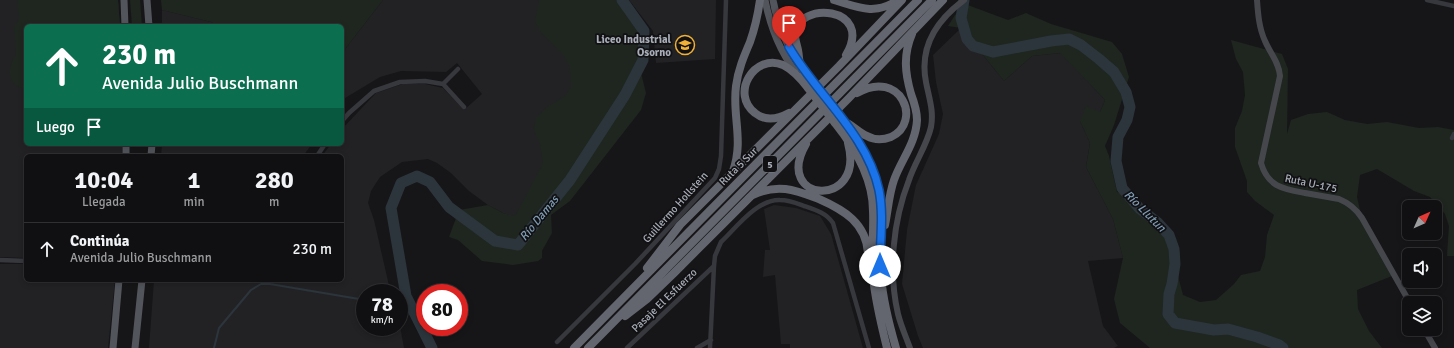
<!DOCTYPE html>
<html lang="es">
<meta charset="utf-8">
<style>
body{margin:0;font-family:Signika,sans-serif;background:#1e1e20;color:#f1f3f6;height:100vh;display:flex;flex-direction:column;font-size:15px;white-space:nowrap}
*{box-sizing:border-box;margin:0}
p{font-size:13px;color:#9c9d9f}
.icon{flex:none;width:22px;height:22px;fill:none;stroke:currentColor;stroke-width:2;stroke-linecap:round;stroke-linejoin:round}
.map{position:relative;flex:1;overflow:hidden}
.panel{position:absolute;left:24px;top:154px;width:320px;height:128px;display:flex;flex-direction:column;background:#101012;border-radius:6px;box-shadow:0 2px 6px #0003,0 0 0 1px #303032}
.panel>*{flex:none}
.guide{position:absolute;left:24px;top:24px;width:320px;height:122px;border-radius:6px;box-shadow:0 2px 6px #0003,0 0 0 1px #303032;background:#0b6e4f;color:#fff;overflow:hidden}
.needle{width:26px;rotate:45deg}
.fabs{position:absolute;left:1402px;top:200px;display:grid;gap:8px}
.fabs a{display:grid;place-items:center;width:40px;height:40px;border-radius:6px;background:#101012;box-shadow:0 2px 6px #0003,0 0 0 1px #303032;font-size:20px}
.speed{position:absolute;left:356px;top:284px;display:flex;gap:8px;font-size:20px;font-weight:700;text-align:center}
.speed>*{display:grid;place-content:center;width:52px;height:52px;border-radius:50%;background:#101012;box-shadow:0 2px 6px #0003,0 0 0 1px #303032;line-height:1}
.speed small{font-size:10px;font-weight:400}
.speed .limit{border:6px solid #d22;background:#fff;color:#111}
.pin{position:absolute;display:grid;place-items:center;width:34px;height:34px;color:#fff;margin:-41px -17px;border-radius:50% 50% 50% 0;rotate:-45deg;box-shadow:0 0 4px #0007}
.pin .icon{rotate:45deg}
.me{position:absolute;width:44px;margin:-22px;rotate:0deg;stroke-linejoin:round;filter:drop-shadow(0 0 3px #0008)}
.turn{display:flex;align-items:center;gap:14px;height:84px;padding:0 12px;font-size:18px}
.turn .icon{width:52px;height:52px;stroke-width:2.5}
.turn b{display:block;font-size:28px;line-height:34px}
.then{display:flex;align-items:center;height:38px;padding:0 12px;background:#0003;gap:8px;font-size:15px}
.eta{display:flex;justify-content:space-evenly;align-items:center;height:68px;text-align:center}
.eta b{font-size:24px;font-weight:800;line-height:28px}
ul{padding:0;list-style:none}
li{display:flex;align-items:center;gap:12px;height:52px;padding:0 12px;border-top:1px solid #303032}
li div{flex:1}
li b{display:block;font-size:15px}
li em{font-style:normal}
.map>svg:first-child{display:block}
.built{fill:#222225}
.green{fill:#1e261f}
.lines{fill:none;stroke-linecap:round;stroke-linejoin:round}
.stream{stroke:#2c353c;stroke-width:2}
.river{stroke:#2c353c;stroke-width:11}
.street{stroke:#37383d;stroke-width:4.5}
.secondary{stroke:#45474d;stroke-width:6}
.primary{stroke:#53555c;stroke-width:7}
.highway{stroke:#63666e;stroke-width:8}
.highway-bridge{stroke:#63666e;stroke-width:8}
.route-casing{stroke:#114b97;stroke-width:10}
.route{stroke:#1a73e8;stroke-width:7}
.labels{text-anchor:middle;stroke-width:3.5;stroke-linejoin:round;paint-order:stroke}
.shield{fill:#111113;stroke:#7b7e86;stroke-width:1}
.shield-label{font-size:10px;font-weight:bold;fill:#a8adb8}
.poi-label{font-size:11px;font-weight:bold;fill:#a8adb8;stroke:#111113;text-anchor:end}
.street-label{font-size:11px;fill:#a8adb8;stroke:#111113}
.water-label{font-size:12px;font-style:italic;fill:#7f9bb3;stroke:#111113}
</style>
<div class="map">
<svg width="1454" height="348" viewBox="0 0 1454 348">
<rect width="100%" height="100%" fill="#161618"/>
<path class="built" d="M0,0H118L120,26H26V144H122V156H26V258L0,257Z
M383,0H608L630,35L515,217L503,213L488,205L469,191L451,173L437,163L428,159L402,162L380,177L371,191L368,203L374,220L390,290L392,293H365V327H399V321L404,348H149L154,280H342V156H322L331,144H342V129L376,93L403,84H425L443,88L464,110L482,94L457,63L446,72L401,71L380,77L345,98L342,103V53Z
M629,0H716L715,59L656,63L653,31Z
M162,10L211,22L218,26H162Z
M961,28L1004,81L1032,56L1061,53L1105,100L1100,112L1080,121L1090,143L1086,167L1113,219L1123,258L1088,261L1103,326L1118,346L1114,348H923L918,336L902,284L907,230L916,185L939,134L943,114L936,82L933,55Z
M162,144H312L303,156H161Z
M774,205L796,208L820,216L831,234L863,348H790V344H781L775,275L763,277L765,250H770L764,209Z
M0,264H26V280H115L108,348H0Z"/>
<path class="green" d="M17,0H118L120,26H26V89C7,86 6,68 16,55L14,27L19,19Z
M130,0H140L142,26H132Z
M161,0H383L342,53V26H218L211,22L162,10Z
M539,0H623L629,9L634,20L643,48V60L641,73L646,93L641,110L570,201L551,215L552,233L542,251V258L538,261L513,265L482,261L458,240L449,237L459,210L488,205L503,213L515,216L543,163L540,145L534,130L536,117L547,107L565,96L571,87V77L569,65L563,55L539,30L535,21Z
M965,4L1008,20L1026,13L1051,24L1112,42L1122,54L1129,77L1114,125L1105,146L1109,156L1117,192L1121,193L1151,211L1168,227L1180,253L1178,276L1183,295L1200,302L1216,300L1234,284L1241,275L1260,271L1265,257L1267,235L1274,215L1255,201L1247,192V181L1235,147V128L1242,111L1245,95L1243,72L1236,59L1231,40L1282,54L1288,69L1287,134L1291,120L1308,114L1327,112L1345,120L1367,124L1387,122L1419,128L1438,127L1454,130V256H1447L1449,226L1445,214L1430,197L1414,191L1377,169L1360,175L1357,197L1362,219L1392,276L1357,290L1358,309L1369,331L1382,348H1150L1120,323L1114,299L1123,258L1113,219L1086,167L1090,143L1080,121L1086,106L1100,112L1105,100L1060,53L1032,56L1004,81L961,28L948,26L955,15Z"/>
<g class="lines">
<path class="stream" d="M399,306L412,309
M214,348L219,328L251,290L261,284H270L365,300"/>
<path class="river" d="M964,0L961,18L967,39L973,46L993,52L1051,41L1069,39L1081,45L1099,59L1114,72L1126,92L1130,107L1127,120L1118,137L1116,161L1122,188L1140,209L1157,222L1169,235L1174,249L1175,264L1172,284L1169,294L1168,314L1175,323L1214,330L1228,329L1257,337L1279,345L1283,348
M432,348L406,296L391,208L401,183L417,176L430,182L449,207L495,241L518,245L570,180L625,95L643,60L644,31L622,0"/>
<path class="street" d="M1427,0L1454,6
M443,84L458,69
M342,121L349,113L374,91L400,82L425,81L443,84L464,107
M1452,138L1454,134
M317,156L325,144
M0,260L26,261
M557,342L635,264L715,178L719,169L721,156L726,0
M627,348L714,266
M697,348L711,340
M710,348L714,266L715,256L721,242C736,228 757,199 780,200C789,200 796,203 804,206C816,210 826,213 833,223L869,348"/>
<path class="secondary" d="M1257,0C1258,14 1259,28 1265,41C1270,53 1279,62 1280,76L1261,163C1268,187 1283,189 1305,193C1316,195 1328,197 1339,199C1349,203 1356,209 1362,218L1410,303
M1424,329L1435,348
M910,348C906,337 901,326 898,314C888,271 893,221 909,180C915,162 927,145 931,127C934,111 929,98 926,82C919,47 937,20 964,0"/>
<path class="primary" d="M124,0L125,26
M147,0L149,26
M765,0C770,25 779,50 795,71
M773,0C777,24 787,46 800,66
M126,156V144
M151,156L152,144
M113,348L119,280
M135,348L142,280"/>
<path class="highway" d="M834,0C857,7 875,16 898,0
M813,82C809,77 802,71 800,65C799,60 799,55 798,50C797,45 795,40 795,35C796,0 875,6 846,55
M789,113C778,119 766,122 755,113C730,94 754,53 783,65C793,70 801,79 808,88
M841,119C861,144 878,170 881,203C882,227 879,252 881,276C883,301 889,324 896,348
M835,123C855,148 873,178 873,211C874,233 871,254 873,276C875,300 881,324 887,348
M849,124C855,128 860,133 867,136C874,140 883,140 891,137C923,122 901,68 857,93
M806,144C772,203 866,210 848,143
M733,171C744,140 732,116 736,86C738,70 744,56 750,42C755,28 758,14 760,0
M753,195C778,183 795,190 819,199C844,210 866,223 868,253
M885,225C888,210 889,194 894,180C901,160 916,143 917,120C917,111 914,102 911,94C905,73 903,55 912,34
M647,268L680,225L839,66L902,0
M625,316L647,299L674,273L848,99L943,0
M574,348L918,0
M588,348L932,0"/>
<path class="highway-bridge" d="M813,82L841,119
M808,88L835,123"/>
</g>
<g class="lines">
<g class="route-casing">
<path id="route" d="M789,47C817,95 867,134 879,190C884,215 880,241 880,266"/>
</g>
<use href="#route" class="route"/>
</g>
<defs>
<g id="school-ring" transform="scale(1)"><circle r="9.5" fill="#111113" stroke="#f2b134" stroke-width="1.5"/><path d="M0-5L7-2L0 1L-7-2ZM-4 1L0 2.5L4 1V4Q0 6-4 4Z" fill="#f2b134"/></g>
</defs>
<g fill-rule="evenodd">
<use href="#school-ring" x="685" y="45"/>
</g>
<g class="labels">
<rect class="shield" x="763" y="156" width="14" height="16" rx="3"/>
<g class="shield-label">
<text x="770" y="168">5</text>
</g>
<g class="poi-label">
<text x="671" y="43">Liceo Industrial<tspan x="671" dy="13">Osorno</tspan></text>
</g>
<g class="street-label">
<text transform="translate(738 166) rotate(-45)" y="4">Ruta 5 Sur</text>
<text transform="translate(1311 183) rotate(12)" y="4">Ruta U-175</text>
<text transform="translate(675 207) rotate(-48)" y="4">Guillermo Hollstein</text>
<text transform="translate(664 300) rotate(-44)" y="4">Pasaje El Esfuerzo</text>
</g>
<g class="water-label">
<text transform="translate(1145 211) rotate(45)" y="4">Río Llutun</text>
<text transform="translate(539 218) rotate(-51)" y="4">Río Damas</text>
</g>
</g>
</svg>
<div class="fabs">
<a><svg class="needle" viewBox="-14 -14 28 28"><path d="M0-13l5 13h-10z" fill="#e53935"/><path d="M0 13l5-13h-10z" fill="#9c9d9f"/></svg></a>
<a><svg class="icon" aria-label="sound" viewBox="0 0 24 24"><path d="M4 9h4l5-4v14l-5-4H4zM17 9q2 3 0 6"/></svg></a>
<a><svg class="icon" aria-label="layers" viewBox="0 0 24 24"><path d="M12 4l9 5-9 5-9-5zM3 14l9 5 9-5"/></svg></a>
</div>
<div class="speed"><div>78<small>km/h</small></div><div class="limit">80</div></div>
<div class="pin" style="left:789px;top:47px;background:#d93025"><svg class="icon" aria-label="arrive" viewBox="0 0 24 24"><path d="M6 21V4h12l-3 4 3 4H6"/></svg></div>
<svg class="me" style="left:880px;top:266px" viewBox="-20 -20 40 40"><circle r="19" fill="#fff"/><path d="M0-13L10 11 0 6-10 11z" fill="#1a73e8"/></svg>
<div class="guide">
<div class="turn"><svg class="icon" aria-label="ahead" viewBox="0 0 24 24"><path d="M12 20V5M6 11l6-6 6 6"/></svg><div><b>230 m</b>Avenida Julio Buschmann</div></div>
<div class="then">Luego<svg class="icon" aria-label="arrive" viewBox="0 0 24 24"><path d="M6 21V4h12l-3 4 3 4H6"/></svg></div>
</div>
<section class="panel">
<div class="eta">
<div><b>10:04</b><p>Llegada</p></div>
<div><b>1</b><p>min</p></div>
<div><b>280</b><p>m</p></div>
</div>
<ul>
<li><svg class="icon" aria-label="ahead" viewBox="0 0 24 24"><path d="M12 20V5M6 11l6-6 6 6"/></svg><div><b>Continúa</b><p>Avenida Julio Buschmann</p></div><em>230 m</em></li>
</ul>
</section>
</div>
